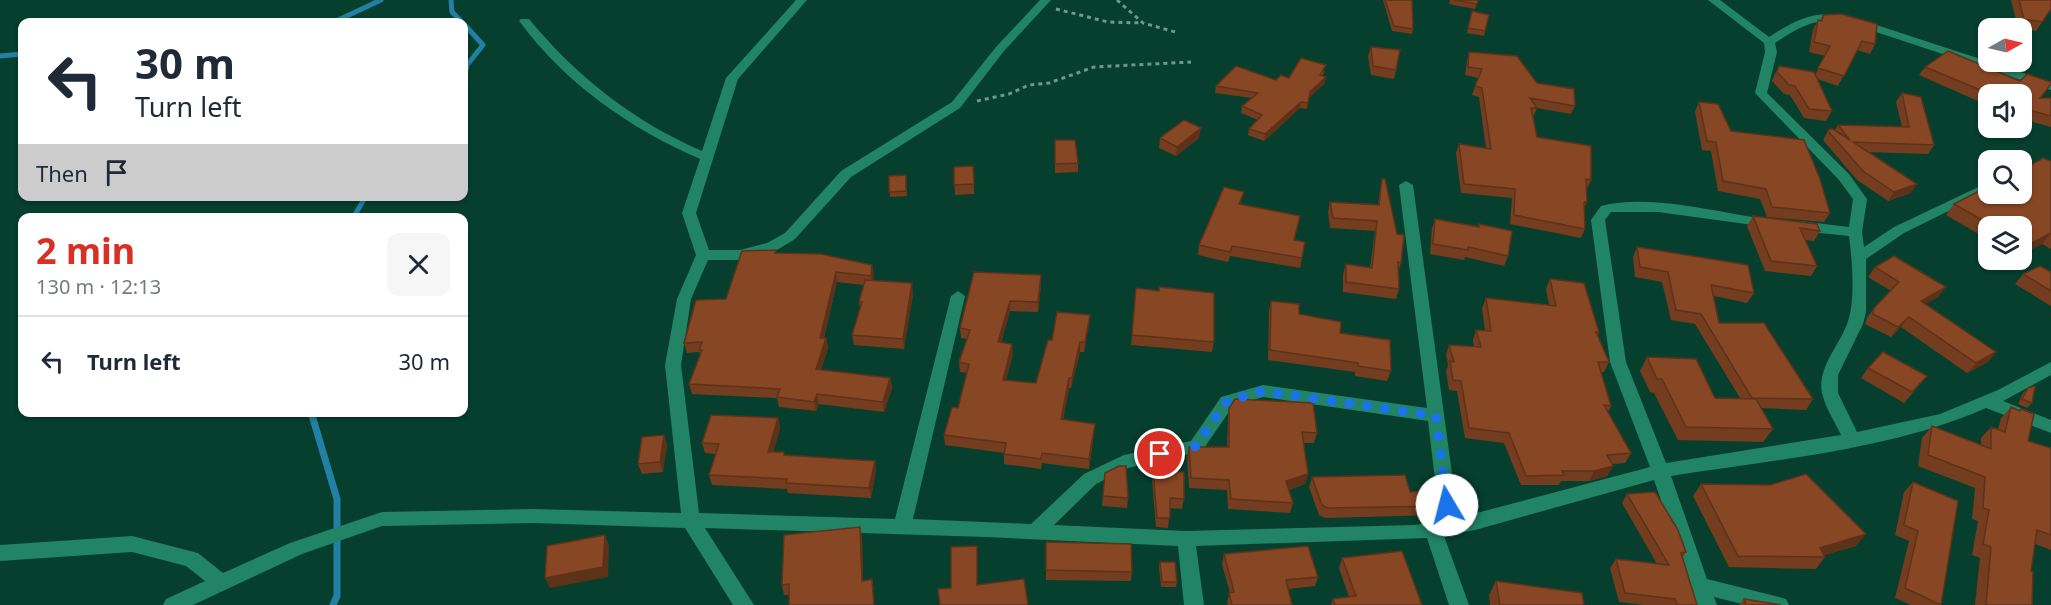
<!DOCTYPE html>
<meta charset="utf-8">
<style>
body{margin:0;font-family:"Noto Sans",sans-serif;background:#f6f6f7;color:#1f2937;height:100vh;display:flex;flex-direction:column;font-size:22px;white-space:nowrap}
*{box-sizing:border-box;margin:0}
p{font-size:20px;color:#747a83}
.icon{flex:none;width:33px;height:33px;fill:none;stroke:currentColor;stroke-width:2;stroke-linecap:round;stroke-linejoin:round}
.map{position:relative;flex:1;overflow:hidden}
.sheet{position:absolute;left:18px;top:213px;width:450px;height:204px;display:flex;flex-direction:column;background:#fff;border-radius:12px;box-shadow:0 2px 4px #0004}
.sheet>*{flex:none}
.banner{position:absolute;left:18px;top:18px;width:450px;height:183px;border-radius:12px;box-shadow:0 2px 4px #0004;background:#fff;color:#1f2937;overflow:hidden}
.needle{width:39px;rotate:82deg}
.controls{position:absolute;left:1978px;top:18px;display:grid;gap:12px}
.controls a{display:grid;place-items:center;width:54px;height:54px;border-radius:12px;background:#fff;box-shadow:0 2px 4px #0004;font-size:30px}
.pin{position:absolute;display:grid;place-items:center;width:51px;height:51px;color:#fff;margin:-26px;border:3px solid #fff;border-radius:50%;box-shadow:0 2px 6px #0007}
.me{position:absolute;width:66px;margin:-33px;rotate:352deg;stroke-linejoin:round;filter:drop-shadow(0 0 4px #0008)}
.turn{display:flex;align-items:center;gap:21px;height:126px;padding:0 18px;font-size:27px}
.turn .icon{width:78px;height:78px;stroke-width:2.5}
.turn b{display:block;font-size:42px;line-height:51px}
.then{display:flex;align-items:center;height:57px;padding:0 18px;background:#0003;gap:12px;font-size:22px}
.round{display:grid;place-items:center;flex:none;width:63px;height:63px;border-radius:12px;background:#f6f6f7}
.head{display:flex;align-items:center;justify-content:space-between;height:102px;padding:0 18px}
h1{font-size:36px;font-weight:700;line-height:45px;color:#d93025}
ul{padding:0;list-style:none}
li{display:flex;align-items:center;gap:18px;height:90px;padding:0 18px;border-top:2px solid #e0e1e3}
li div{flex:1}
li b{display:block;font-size:22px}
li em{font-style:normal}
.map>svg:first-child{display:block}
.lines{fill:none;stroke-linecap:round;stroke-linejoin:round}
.stream-far1{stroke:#2180a3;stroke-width:5}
.stream{stroke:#2180a3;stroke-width:7}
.path{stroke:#6c9989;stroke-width:3;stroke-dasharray:4 4;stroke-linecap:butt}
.minor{fill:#208465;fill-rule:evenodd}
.wall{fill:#743d1f}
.shaded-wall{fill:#5e3219}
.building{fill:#874724;stroke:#5e3219;stroke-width:1.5}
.route{stroke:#1a73e8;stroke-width:10;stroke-dasharray:0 18}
</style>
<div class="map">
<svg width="2051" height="605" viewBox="0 0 2051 605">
<rect width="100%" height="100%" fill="#063f2e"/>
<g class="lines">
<path class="stream-far1" d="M451,0L452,12L462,22
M334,22L381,0
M464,24L483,45L467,65L464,79
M0,56L22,54
M353,218L366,196"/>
<path class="stream" d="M311,412L337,499V596L333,605"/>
<path class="path" d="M1117,0L1143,23L1179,33
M1056,9L1108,22L1143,23
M977,101L1009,94L1029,85L1049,83L1094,67L1191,62"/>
<path class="minor" d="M796,0H807L738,79L696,213L709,250H740L767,243L785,233L841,171L952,102L996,47L1040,0H1051L1004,51L960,108L851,177L795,239L777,250L740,260H708L691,299L681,365L699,513L895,519L951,296L958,291L965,296L913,519L1031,524L1084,474L1124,455L1191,441L1221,397L1263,385L1427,408L1399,185L1406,181L1413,185L1458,518L1650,467L1610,362L1591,220L1601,206C1651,193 1717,213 1768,219L1775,223L1768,227L1658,212H1611L1605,220L1626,362L1666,463L1841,435C1835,422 1825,407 1822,393C1817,368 1839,346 1847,324C1856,301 1852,260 1849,236L1800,231L1793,226L1800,221L1849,227L1853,199L1839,180L1755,93L1765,52L1764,43L1708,0H1720L1769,37C1800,17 1818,9 1855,18L2051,82V90L1849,23C1815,17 1803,25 1775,43L1777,52L1767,93L1849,174L1867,199L1862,232L1864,247L1894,227L1989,182V191L1904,233L1866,259V312L1863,324L1838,375V393L1857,432L1940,414L1998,390L2051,362V375L2003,401L2051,420V433L1986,408C1888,451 1775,459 1671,476L1707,579L1779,597L1786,599L1789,605H1746L1714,597L1717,605H1697L1654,480L1475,530L1444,536L1469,605H1449L1427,538L1196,546L1204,605H1184L1178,546L985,537L705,528L754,605H733L685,528L533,523L382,526L302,554L193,605H163L166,599L205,581L186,566L132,552L0,561V545L132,536L198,553L223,573L290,543L382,512L533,509L681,513L665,365L677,299L696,255L682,213L700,159C629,128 566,84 519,21L521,19H529C577,77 633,121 702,151L726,78ZM1263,397L1428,421L1440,521L1414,525L1186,531L1054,525L1096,484L1128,468L1202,451L1233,406Z"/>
</g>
<path class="wall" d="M1383,0H1412L1413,29L1412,34L1392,31Z
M1450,0H1478L1475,9L1449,4Z
M2011,0H2051V9L2036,31L2018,28Z
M1472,11L1489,15L1484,36L1467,33Z
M1823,15L1875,44L1870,54L1857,50L1838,86L1817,79L1832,111L1826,121L1804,118L1790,95L1784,94L1772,81L1774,76L1779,66L1815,75L1825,56L1809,52L1813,30L1818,20L1820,21Z
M1371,47L1396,70L1394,79L1371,75L1368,56Z
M1469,52L1537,83L1575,106L1571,114L1537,108L1533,117L1537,137L1591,180L1587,189H1586L1587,202L1584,209L1585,229L1581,238L1510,224L1512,198L1461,193L1456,153L1459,144L1486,148L1479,97L1472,95L1478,78L1465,75L1467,61Z
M1925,67L2020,81L2040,98H2051V127L2022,119V94H1989V106L1919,75Z
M1325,71L1322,76L1325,83L1309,98L1307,109L1300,108L1264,141L1248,135L1249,129L1258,120L1241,113L1242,106L1252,98L1215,93L1216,86L1289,78Z
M1902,93L1934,145L1928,154L1867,152L1911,193L1888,201L1857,180L1823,140L1828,131H1834L1838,125L1902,127L1896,102Z
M1699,102L1731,131L1830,213L1824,222L1767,217L1760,199L1718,191L1711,151L1702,150L1695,112Z
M1160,138H1199L1176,156L1159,148Z
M1055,140L1078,163V172L1055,173Z
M2051,161V249L2042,244L2022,254V226H1989V240L1946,215L1954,204L2031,165Z
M973,166L974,194L955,195L954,167Z
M906,175L907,196L890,197L889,176Z
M1382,179L1401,263L1398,272L1399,289L1396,299L1343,292V274L1346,264L1370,268L1375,231L1330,228L1328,212L1330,202L1378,204L1380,189Z
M1242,201L1241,204L1294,240L1302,258L1300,268L1230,256L1228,262L1198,255L1199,245Z
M1753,216L1820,231L1814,241L1805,240L1817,266L1811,276L1765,271L1747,226Z
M1435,219L1478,226L1479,224L1508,256L1504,266L1465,257L1464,260L1430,254L1432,228Z
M1637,247L1754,293L1747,303L1714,296L1719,323L1813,399L1806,410L1761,408L1773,429L1763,442L1678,440L1654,393L1650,392L1640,371L1647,357L1715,398H1740L1695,324L1671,320L1662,282L1635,277L1633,257Z
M777,253L874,275L873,281L913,294L904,349L854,345L852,335L860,308L859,302L864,285L837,282L824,338H826L828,348L821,370L890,378L892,388L884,412L819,404L816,411L779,407L777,398L692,394L689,384L700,354L699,352L687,353L684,343L726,299Z
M1875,267L1938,297L1925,304L1988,362L1967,373L1901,327L1891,337L1865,324L1867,318L1874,308L1891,291L1868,277Z
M974,272L1041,285L1038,312L1010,311L1001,343L1013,354L1006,380L1036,383L1052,340L1090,315L1089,325L1084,352H1080L1071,388H1069L1063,420L1094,434L1089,469L1042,463L1041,469L1004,464V453L945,445L944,435L958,408L967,373L960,372L959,362L967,339L961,338L960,328Z
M2051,272V306L2015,284L2023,274Z
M1550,279L1599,332L1598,336L1609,362L1604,372H1601L1611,406L1608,412L1631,453L1625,463L1612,464L1613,466L1607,476L1589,481H1561L1559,485H1521L1504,443L1465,438L1457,391L1449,390L1446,371L1448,365L1446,355L1449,345L1474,347L1473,340L1476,330L1485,331L1482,308L1486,298L1549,305L1546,289Z
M1136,288L1214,342L1212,352L1131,345Z
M1271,301L1340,333L1391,371L1387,381L1355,376V372L1268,360L1269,311Z
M1868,368L1927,376L1904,403L1861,378Z
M2028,388L2032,403L2027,408L2018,404L2023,393Z
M2011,407L2019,410L2021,409L2028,441L2051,448V550L2035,544L2031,571L2032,605H1975L1980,558L1972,555L1978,521L1972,519L1975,488L1918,466L1922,438L1932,426L1981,445V438L1991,427L1998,429L2001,418Z
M1229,408L1317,433L1314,443H1303L1308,474L1305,484L1289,490L1293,503L1290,513L1228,509L1227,490L1189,488L1187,457L1189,447H1227L1228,418Z
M778,418L780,428L773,452L785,455L876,470L871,498L788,493L787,489L712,485L709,475L716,454L705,453L702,443Z
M664,435L667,445L663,472L642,474L638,464Z
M1153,469L1184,499L1182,509L1170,508L1168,528L1156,527L1152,479Z
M1105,473L1128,498L1127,508L1102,506Z
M1312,477L1410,492L1441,506L1437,515L1325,518L1319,515L1309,487Z
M1913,482L1941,605H1911L1895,598L1909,541L1895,535L1904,492Z
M1701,484L1856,546L1824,555L1825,557L1816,569L1729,567L1693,496Z
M1627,494L1686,552L1682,558L1697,605H1644L1619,602L1610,568L1616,559L1657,564L1622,503Z
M862,536L863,581L872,579L874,589L784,595L782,585Z
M1046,542L1132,572L1131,581L1046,580Z
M1224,554L1318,577L1315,586L1288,589L1292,605H1228L1227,602L1230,593L1222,564Z
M1342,558L1422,605H1331L1333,599L1349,597L1339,568Z
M1160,562L1177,582L1176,587H1161L1159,567Z
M1496,581L1584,605H1490L1489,595Z
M1744,599L1781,605H1739Z"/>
<path class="shaded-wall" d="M1326,77L1325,83L1309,98L1310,92Z
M1301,102L1300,108L1264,141L1265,134Z
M1201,128L1199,138L1176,156L1177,147Z
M1917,184L1911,193L1888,201L1894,192Z
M2051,233L2042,244L2022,254V250L2026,246Z
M872,265L874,275L872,286L871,276Z
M836,272L837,282L821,348L820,338Z
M1041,275V285L1038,312V302Z
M912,283L913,294L904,349L903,339Z
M1946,287L1938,297L1913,311L1921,301Z
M1010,301V311L999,352L998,342Z
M1090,315L1089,325L1084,352L1085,342Z
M1909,317L1901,327L1891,337L1898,327Z
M826,338L828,348L818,379L816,369Z
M1080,342V352L1071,388L1072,378Z
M1012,344L1013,354L1003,390V380Z
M1996,352L1988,362L1967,373L1976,363Z
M890,378L892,388L884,412L883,402Z
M1069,378V388L1061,429V419Z
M817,394L819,404L816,411L814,402Z
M778,418L780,428L771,462L768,452Z
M1095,424L1094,434L1089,469V459Z
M664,435L667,445L663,472L660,462Z
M875,461L876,470L871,498L869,488Z
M1613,466L1607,476L1589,481L1594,471Z
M1308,474L1305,484L1283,491L1286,481Z
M860,527L862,536L863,590L862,581Z
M1866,534L1856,546L1818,557L1820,548Z
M605,535L609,545L608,577L550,588L545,578Z"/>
<path class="building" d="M1385,0H1412L1413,29L1394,26Z
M1454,0H1478L1477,4Z
M2019,0H2051V9L2042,22L2024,19Z
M1472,11L1489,15L1485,31L1468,28Z
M1841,14L1877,24L1875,44L1862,41L1844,76L1818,68L1830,46L1814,42L1818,20L1822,21L1823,15Z
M1371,47L1400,50L1396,70L1373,66Z
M1948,51L2020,81L2027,74L2051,82V84L2040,98H2051V116L2022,108V94H1990L1925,67Z
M1469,52L1517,56L1537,83L1574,89L1575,106L1530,98L1537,108H1531L1537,137L1591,146V180L1586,179L1587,202H1584L1585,229L1514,215L1515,189L1464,184L1459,144L1491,149L1482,88L1475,86L1482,69L1468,67Z
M1301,58L1326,65L1320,75L1326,77L1310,92L1308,103L1301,102L1265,134L1249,129L1262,115L1242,106L1258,93L1216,86L1236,66L1276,80L1281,75L1289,78Z
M1779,66L1814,72L1832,111L1809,109L1795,86L1789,85L1777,72Z
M1902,93L1921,97L1934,145L1853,142L1917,184L1894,192L1863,171L1828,131L1831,128L1850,140L1838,125L1909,127Z
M1699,102L1718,104L1731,131L1804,140L1820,179L1830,213L1772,207L1766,189L1723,181L1716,142L1707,141Z
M1184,120L1201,128L1177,147L1160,138Z
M1055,140H1075L1078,163L1055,164Z
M2043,158L2051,161V233L2026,246L2022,243V226H1993L1954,204L1989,186V194H2022V167L2028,163L2031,165Z
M973,166L974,184L954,185V167Z
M906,175V191L889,192V176Z
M1382,179H1385L1397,234L1404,235L1401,263L1398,262L1399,289L1346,282V264L1372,268L1377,221L1333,218L1330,202L1379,205Z
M1224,187L1244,192L1239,204L1300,216L1294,240L1305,242L1302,258L1232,246L1230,252L1199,245Z
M1753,216L1817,224L1820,231L1800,228L1817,266L1771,261Z
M1435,219L1479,227V224L1512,231L1508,256L1468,247V250L1433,244Z
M1637,247L1748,265L1754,293L1711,285L1719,323H1764L1813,399L1752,398L1701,314L1676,310L1668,272L1640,267Z
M776,250L775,253L821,254L872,265L871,276L836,272L820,338H826L816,369L890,378L883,402L817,394L814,402L777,397L780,389L689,384L702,350H699L702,342L684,343L696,300L726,299L742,251Z
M1894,256L1946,287L1921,301L1996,352L1976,363L1909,317L1898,327L1873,314L1874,308L1899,282L1875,267Z
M2040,266L2051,272V291L2023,274Z
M974,272L1041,275L1038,302L1010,301L998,342L1012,344L1003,380L1036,383L1048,340H1052L1057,312L1090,315L1085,342H1080L1072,378H1069L1061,419L1095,424L1089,459L1042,453L1041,459L1004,454L1006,443L944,435L952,407L958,408L969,364L959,362L970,330L960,328Z
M1550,279L1584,283L1599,332H1596L1609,362H1598L1611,406L1604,405L1631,453L1607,455L1613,466L1594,471H1562L1564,475L1526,476L1509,433L1469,428L1461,381L1453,380L1450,361L1454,362L1449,345L1481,347L1476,330L1491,331L1486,298L1556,306Z
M865,280L912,283L903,339L852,335L862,302H859Z
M1159,287L1214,293V342L1132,335L1136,288L1159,291Z
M1271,301L1299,304V314L1341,322L1340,333L1390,340L1391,371L1358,366V363L1270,350Z
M1883,352L1927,376L1912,392L1868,368Z
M1647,357L1696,359L1715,398L1756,399L1773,429L1686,427L1662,379H1657Z
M2035,386L2032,403L2022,399L2028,388Z
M1235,399L1313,403L1317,433L1302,432L1308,474L1286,481L1293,503L1231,499L1229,480L1191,478L1189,447H1229V408Z
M2011,407L2020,411L2021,409L2034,414L2028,441L2051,448V535L2037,530L2031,571L2033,572L2032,605H1986L1991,547L1983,544L1989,510L1983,508L1985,477L1928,455L1932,426L1991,449V427L2005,432Z
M711,415L778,418L768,452H784V455L875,461L869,488L786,483L787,479L709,475L719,444L702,443Z
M664,435L660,462L638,464L642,437Z
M1119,466H1126L1128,498L1103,496L1105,473Z
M1153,469L1184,472V499L1170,498V518H1157Z
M1806,474L1866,534L1820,548L1825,557L1738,556L1701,484L1770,485Z
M1405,475L1410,492L1435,490L1441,506L1328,508L1322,505L1312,477Z
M1913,482L1958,501L1941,605L1905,588L1918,531L1904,525Z
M1655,492L1678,530L1686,552L1681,553L1697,605H1677L1675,599L1625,593L1616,559L1669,565L1627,494Z
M860,527L862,581L872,579L874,605H789V584L782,585L784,535Z
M605,535L603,567L545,578L547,546Z
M1046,542L1131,544L1132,572L1046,570Z
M977,546V585L1024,579L1028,605H940L938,589L951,588V547Z
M1308,546L1318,577L1286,580L1292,605H1232L1229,593L1234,592L1224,554Z
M1402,551L1422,605H1335L1333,599L1356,596L1342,558Z
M1160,562H1175L1177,582H1162Z
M1496,581L1582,593L1584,605H1500Z
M1744,599L1781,605H1746Z"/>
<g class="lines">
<path class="route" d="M1160,454L1196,446L1227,401L1263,391L1436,416L1447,505"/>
</g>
</svg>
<div class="controls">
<a><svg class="needle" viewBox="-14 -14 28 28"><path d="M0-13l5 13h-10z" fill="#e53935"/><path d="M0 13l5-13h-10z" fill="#747a83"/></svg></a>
<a><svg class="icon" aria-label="sound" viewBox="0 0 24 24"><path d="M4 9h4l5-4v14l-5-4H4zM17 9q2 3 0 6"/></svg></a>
<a><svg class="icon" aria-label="search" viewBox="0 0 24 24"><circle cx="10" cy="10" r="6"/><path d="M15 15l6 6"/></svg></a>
<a><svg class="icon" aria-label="layers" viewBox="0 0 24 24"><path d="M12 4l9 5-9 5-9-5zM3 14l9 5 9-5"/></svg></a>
</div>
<div class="pin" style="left:1160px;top:454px;background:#d93025"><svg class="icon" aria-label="arrive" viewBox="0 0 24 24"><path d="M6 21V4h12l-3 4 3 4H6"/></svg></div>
<svg class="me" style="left:1447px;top:505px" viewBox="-20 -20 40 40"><circle r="19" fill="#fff"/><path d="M0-13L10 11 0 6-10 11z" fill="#1a73e8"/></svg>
<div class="banner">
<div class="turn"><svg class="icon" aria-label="left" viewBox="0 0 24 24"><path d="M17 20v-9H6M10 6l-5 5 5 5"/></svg><div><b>30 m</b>Turn left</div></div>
<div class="then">Then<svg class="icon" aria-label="arrive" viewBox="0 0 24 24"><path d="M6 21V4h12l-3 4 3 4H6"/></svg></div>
</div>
<section class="sheet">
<div class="head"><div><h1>2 min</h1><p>130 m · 12:13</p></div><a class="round"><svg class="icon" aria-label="close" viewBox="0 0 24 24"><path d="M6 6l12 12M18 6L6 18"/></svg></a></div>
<ul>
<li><svg class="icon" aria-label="left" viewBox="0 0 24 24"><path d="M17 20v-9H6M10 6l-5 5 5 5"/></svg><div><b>Turn left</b></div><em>30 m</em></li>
</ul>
</section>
</div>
